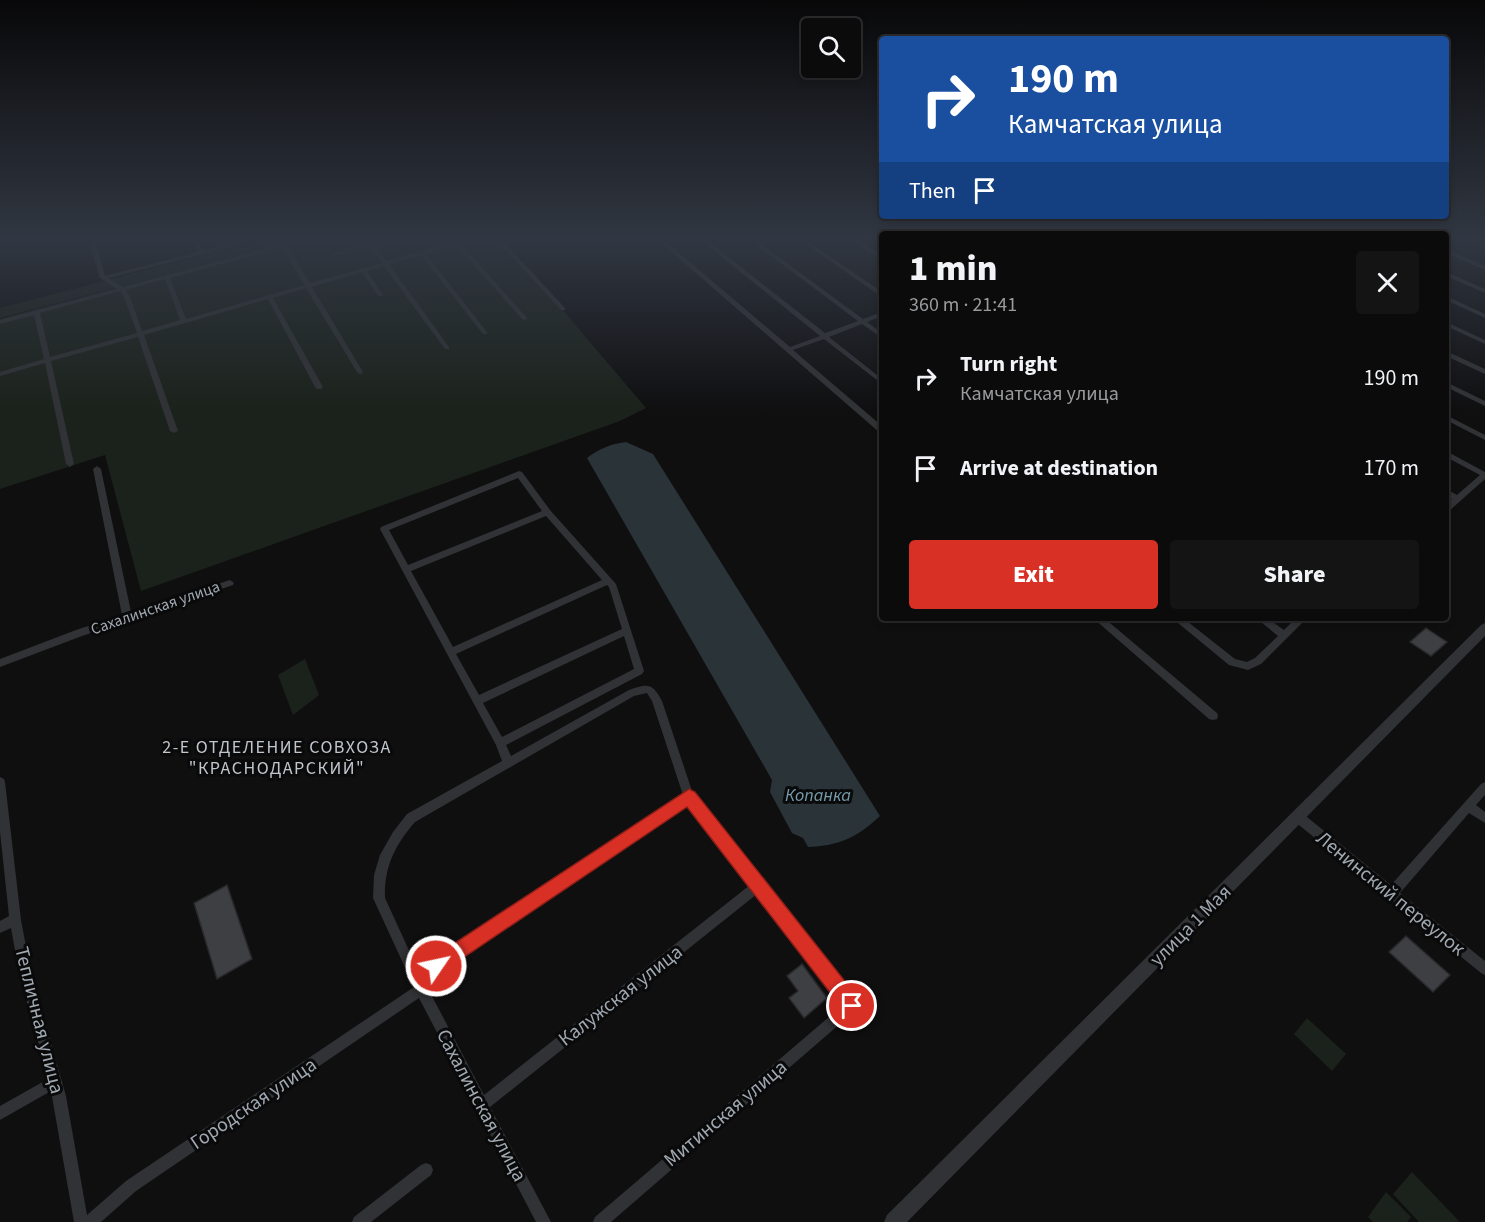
<!DOCTYPE html>
<meta charset="utf-8">
<style>
body{margin:0;font-family:"Source Sans 3",sans-serif;background:#141415;color:#f1f3f6;height:100vh;display:flex;flex-direction:column;font-size:22px;white-space:nowrap}
*{box-sizing:border-box;margin:0}
p{font-size:20px;color:#9a9b9d}
.icon{flex:none;width:33px;height:33px;fill:none;stroke:currentColor;stroke-width:2;stroke-linecap:round;stroke-linejoin:round}
.map{position:relative;flex:1;overflow:hidden}
.side{position:absolute;left:879px;top:231px;width:570px;height:390px;display:flex;flex-direction:column;background:#0b0b0c;border-radius:6px;box-shadow:0 3px 9px #0003,0 0 0 2px #2b2b2d}
.side>*{flex:none}
.hud{position:absolute;left:879px;top:36px;width:570px;height:183px;border-radius:6px;box-shadow:0 3px 9px #0003,0 0 0 2px #2b2b2d;background:#1a4fa0;color:#fff;overflow:hidden}
.buttons{position:absolute;left:801px;top:18px;display:grid;gap:12px}
.buttons a{display:grid;place-items:center;width:60px;height:60px;border-radius:6px;background:#0b0b0c;box-shadow:0 3px 9px #0003,0 0 0 2px #2b2b2d;font-size:30px}
.pin{position:absolute;display:grid;place-items:center;width:51px;height:51px;color:#fff;margin:-26px;border:3px solid #fff;border-radius:50%;box-shadow:0 2px 6px #0007}
.me{position:absolute;width:66px;margin:-33px;rotate:56deg;stroke-linejoin:round;filter:drop-shadow(0 0 4px #0008)}
.turn{display:flex;align-items:center;gap:21px;height:126px;padding:0 30px;font-size:27px}
.turn .icon{width:78px;height:78px;stroke-width:2.5}
.turn b{display:block;font-size:42px;line-height:51px}
.then{display:flex;align-items:center;height:57px;padding:0 30px;background:#0003;gap:12px;font-size:22px}
.round{display:grid;place-items:center;flex:none;width:63px;height:63px;border-radius:6px;background:#141415}
.head{display:flex;align-items:center;justify-content:space-between;height:102px;padding:0 30px}
h1{font-size:36px;font-weight:800;line-height:45px}
.cta{display:flex;gap:12px;margin-top:auto;padding:12px 30px}
.cta a{flex:1;height:69px;border-radius:6px;background:#d93025;color:#fff;font-size:24px;font-weight:800;line-height:69px;text-align:center}
.cta a+a{background:#141415;color:#f1f3f6}
ul{padding:0;list-style:none}
li{display:flex;align-items:center;gap:18px;height:90px;padding:0 30px}
li div{flex:1}
li b{display:block;font-size:22px}
li em{font-style:normal}
.map>svg:first-child{display:block}
.green{fill:#1b221b}
.water{fill:#293338}
.building{fill:#3e3f43;stroke:#29292c;stroke-width:1.5}
.lines{fill:none;stroke-linecap:round;stroke-linejoin:round}
.minor{fill:#303235;fill-rule:evenodd}
.tertiary{fill:#303235;fill-rule:evenodd}
.route{fill:#d93025;stroke:#8d1f18;stroke-width:1.5}
.labels{text-anchor:middle;stroke-width:6;stroke-linejoin:round;paint-order:stroke}
.street-label{font-size:16px;fill:#a0a8b1;stroke:#0a0a0b}
.neighbourhood-label{font-size:18px;letter-spacing:1.5px;fill:#c1c6cd;stroke:#0a0a0b}
.water-label{font-size:18px;font-style:italic;fill:#779cac;stroke:#0a0a0b}
.near-street-label{font-size:20px;fill:#a0a8b1;stroke:#0a0a0b}
</style>
<div class="map">
<svg width="1485" height="1222" viewBox="0 0 1485 1222">
<rect width="100%" height="100%" fill="#0f0f10"/>
<path class="green" d="M258,241H504L646,408L620,421L141,591L105,455L0,489V319L167,274L0,318V308Z
M305,659L319,695L293,715L278,675Z
M1307,1018L1346,1054L1332,1071L1294,1034Z
M1412,1172L1459,1221V1222H1419L1393,1194Z
M1386,1192L1411,1217L1407,1222H1373L1368,1217Z"/>
<path class="water" d="M626,442L653,454L880,816C858,837 839,846 808,847L803,838L792,833L770,792L772,780L587,458C599,449 610,444 626,442Z"/>
<path class="building" d="M1426,628L1447,642L1431,656L1410,642Z
M227,885L252,959L217,979L194,903Z
M1406,936L1450,975L1433,992L1389,952Z
M802,964L827,998L804,1018L789,998L798,991L787,976Z"/>
<g class="lines">
<path class="minor" d="M89,241H95L105,276L198,252L193,241H199L204,250L240,241H249L204,254L108,278L123,287L295,241H304L287,246L310,283L382,263L370,246L335,256L332,254L368,243L366,241H372L387,261L453,242L452,241H467L461,244L528,319L523,320L456,245L426,254L487,332V334H483L421,255L389,264L449,347V349H445L384,266L367,271L383,295L382,296H378L362,272L312,287L363,372L362,373L360,374L357,372L306,288L273,298L323,387L321,389H317L315,387L268,299L144,335L178,431L174,433L170,431L138,337L51,361L74,464L70,467L66,464L45,363L0,376V372L44,359L34,315L0,324V320L117,289L100,278ZM282,248L304,285L186,319L170,278ZM165,279L180,320L142,331L131,299L126,290ZM120,291L125,299L137,333L50,357L40,313Z
M497,241H503L565,308V310H561Z
M659,241H665L790,347L820,336L702,241H708L825,333L858,321L751,241H757L863,319L882,312V316L867,322L882,333V338L862,324L829,337L882,379V384L824,339L793,350L882,426V432H879Z
M801,241H807L882,292V297Z
M852,241H859L882,255V260Z
M1470,241H1477L1485,244V248Z
M1446,249L1485,266V270L1446,253Z
M1446,272L1485,289V293L1446,276Z
M1446,296L1485,314V318L1446,300Z
M1446,322L1485,340V344L1446,326Z
M1446,351L1485,369V374L1446,356Z
M1446,382L1485,401V406L1446,387Z
M1446,415L1485,435V440L1446,420Z
M1446,451L1485,472V479L1449,511L1446,512V505L1452,499L1446,496V489L1457,495L1480,475L1446,457Z
M97,466L101,469L131,612L230,580L234,583L233,585L82,636L0,667V659L76,630L122,615L93,469Z
M519,471L522,472L550,510L616,584L644,671L642,674L506,745L511,756L629,690C647,684 652,682 662,701L693,794L856,1002L858,1006L856,1010L611,1222H593L595,1217L843,1005L757,894L490,1107L551,1222H536L419,998L136,1191L101,1222H74L51,1091L0,1120V1106L48,1079L19,973L11,928L0,933V921L9,916L0,832V777L4,779L5,782L21,920L31,973L66,1096L87,1215L126,1181L414,987L373,898L374,875L380,855L393,832L407,814L502,761L496,745L380,529L381,527ZM518,478L542,511L408,565L389,530ZM546,516L602,580L453,647L411,571ZM607,585L609,587L622,629L479,695L456,654ZM624,636L634,669L502,737L483,703ZM647,693L652,701L683,795L418,970L385,898C384,867 395,845 415,822L634,696ZM688,804L750,885L484,1095L424,981Z
M1093,618H1104L1217,713L1218,716L1217,719L1213,720L1209,719Z
M1172,618H1183L1235,659L1247,662L1255,658L1278,636L1256,618H1267L1284,630L1296,618H1307L1261,664L1248,670L1229,665Z
M1485,782V795L1476,805L1485,812V823L1469,813L1400,893L1485,961V975L1481,973L1294,821L1293,817L1294,813L1298,812L1302,813L1391,885L1481,784Z
M426,1163L431,1165L433,1170L431,1175L371,1222H352L354,1217L421,1165Z"/>
<path class="tertiary" d="M1485,623V636L907,1222H884L887,1215L1481,625Z"/>
</g>
<linearGradient id="sky" x2="0" y2="1"><stop stop-color="#080809"/><stop offset="0.58" stop-color="#313742"/><stop offset="1" stop-color="#313742" stop-opacity="0"/></linearGradient>
<rect width="1485" height="412" fill="url(#sky)"/>
<path class="route" d="M689,789L695,792L859,999L861,1006L859,1012L852,1015L845,1012L687,807L442,972L436,975L429,972L426,966L429,960Z"/>
<g class="labels">
<g class="street-label">
<text transform="translate(155 607) rotate(-19)" y="6">Сахалинская улица</text>
</g>
<g class="neighbourhood-label">
<text x="277" y="753">2-Е ОТДЕЛЕНИЕ СОВХОЗА<tspan x="277" dy="21">"КРАСНОДАРСКИЙ"</tspan></text>
</g>
<g class="water-label">
<text x="818" y="801">Копанка</text>
</g>
<g class="near-street-label">
<text transform="translate(1391 893) rotate(39)" y="7">Ленинский переулок</text>
<text transform="translate(1190 925) rotate(-45)" y="7">улица 1 Мая</text>
<text transform="translate(620 995) rotate(-38)" y="7">Калужская улица</text>
<text transform="translate(40 1020) rotate(76)" y="7">Тепличная улица</text>
<text transform="translate(253 1103) rotate(-34)" y="7">Городская улица</text>
<text transform="translate(482 1105) rotate(62)" y="7">Сахалинская улица</text>
<text transform="translate(725 1113) rotate(-40)" y="7">Митинская улица</text>
</g>
</g>
</svg>
<div class="buttons">
<a><svg class="icon" aria-label="search" viewBox="0 0 24 24"><circle cx="10" cy="10" r="6"/><path d="M15 15l6 6"/></svg></a>
</div>
<div class="pin" style="left:852px;top:1006px;background:#d93025"><svg class="icon" aria-label="arrive" viewBox="0 0 24 24"><path d="M6 21V4h12l-3 4 3 4H6"/></svg></div>
<svg class="me" style="left:436px;top:966px" viewBox="-20 -20 40 40"><circle r="17" fill="#d93025" stroke="#fff" stroke-width="3"/><path d="M0-11L8 9 0 5-8 9z" fill="#fff"/></svg>
<div class="hud">
<div class="turn"><svg class="icon" aria-label="right" viewBox="0 0 24 24"><path d="M7 20v-9h11M14 6l5 5-5 5"/></svg><div><b>190 m</b>Камчатская улица</div></div>
<div class="then">Then<svg class="icon" aria-label="arrive" viewBox="0 0 24 24"><path d="M6 21V4h12l-3 4 3 4H6"/></svg></div>
</div>
<section class="side">
<div class="head"><div><h1>1 min</h1><p>360 m · 21:41</p></div><a class="round"><svg class="icon" aria-label="close" viewBox="0 0 24 24"><path d="M6 6l12 12M18 6L6 18"/></svg></a></div>
<ul>
<li><svg class="icon" aria-label="right" viewBox="0 0 24 24"><path d="M7 20v-9h11M14 6l5 5-5 5"/></svg><div><b>Turn right</b><p>Камчатская улица</p></div><em>190 m</em></li>
<li><svg class="icon" aria-label="arrive" viewBox="0 0 24 24"><path d="M6 21V4h12l-3 4 3 4H6"/></svg><div><b>Arrive at destination</b></div><em>170 m</em></li>
</ul>
<div class="cta"><a>Exit</a><a>Share</a></div>
</section>
</div>
